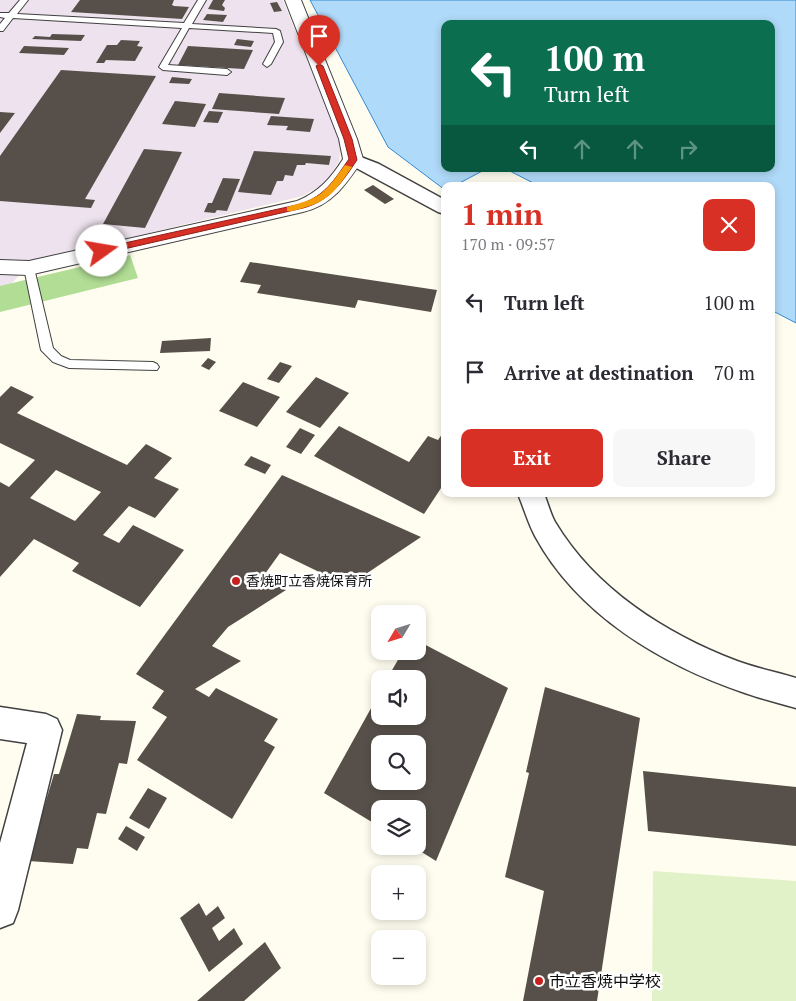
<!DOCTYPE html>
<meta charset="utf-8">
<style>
body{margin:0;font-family:"PT Serif","Noto Sans JP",serif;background:#f7f7f7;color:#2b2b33;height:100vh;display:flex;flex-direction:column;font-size:19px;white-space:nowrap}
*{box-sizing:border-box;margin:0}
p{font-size:16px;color:#7c7c81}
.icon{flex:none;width:28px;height:28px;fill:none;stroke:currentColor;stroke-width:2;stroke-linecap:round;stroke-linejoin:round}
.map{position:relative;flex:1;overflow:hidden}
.drawer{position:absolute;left:441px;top:182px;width:334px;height:315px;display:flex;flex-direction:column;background:#fff;border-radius:10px;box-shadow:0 2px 8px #0003}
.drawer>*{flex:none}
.hud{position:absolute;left:441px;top:20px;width:334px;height:152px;border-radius:10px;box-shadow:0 2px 8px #0003;background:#0b6e4f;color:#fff;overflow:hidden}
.needle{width:32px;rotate:232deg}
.buttons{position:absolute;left:371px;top:605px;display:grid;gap:10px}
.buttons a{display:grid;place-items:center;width:55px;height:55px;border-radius:10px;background:#fff;box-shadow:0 2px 8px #0003;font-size:25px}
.pin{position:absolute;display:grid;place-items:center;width:42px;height:42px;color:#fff;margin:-51px -21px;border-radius:50% 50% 50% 0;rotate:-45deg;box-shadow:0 0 5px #0007}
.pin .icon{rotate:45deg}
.me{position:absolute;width:55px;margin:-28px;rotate:77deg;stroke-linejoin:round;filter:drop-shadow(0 0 4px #0008)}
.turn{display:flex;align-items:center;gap:18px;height:105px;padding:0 20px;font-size:22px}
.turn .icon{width:65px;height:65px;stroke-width:2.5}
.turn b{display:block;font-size:35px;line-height:42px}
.lanes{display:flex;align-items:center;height:48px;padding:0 20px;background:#0003;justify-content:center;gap:25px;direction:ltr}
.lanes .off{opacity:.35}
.round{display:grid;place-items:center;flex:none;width:52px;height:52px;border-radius:10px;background:#f7f7f7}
.summary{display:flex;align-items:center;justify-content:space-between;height:85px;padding:0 20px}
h1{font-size:30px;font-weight:700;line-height:38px;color:#d93025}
.button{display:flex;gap:10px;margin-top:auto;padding:10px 20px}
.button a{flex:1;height:58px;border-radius:10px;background:#d93025;color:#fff;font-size:20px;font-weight:700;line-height:58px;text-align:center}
.button a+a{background:#f7f7f7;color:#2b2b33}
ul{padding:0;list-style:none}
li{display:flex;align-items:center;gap:15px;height:70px;padding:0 20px}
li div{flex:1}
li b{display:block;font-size:19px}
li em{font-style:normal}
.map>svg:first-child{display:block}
.industrial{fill:#ede2ed}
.forest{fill:#b1dd94}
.pitch{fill:#e1f2c8}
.water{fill:#b0daf9;stroke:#338ad4}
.building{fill:#57504a;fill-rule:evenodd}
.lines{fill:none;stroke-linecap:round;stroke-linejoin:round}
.service-casing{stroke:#414141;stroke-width:2}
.minor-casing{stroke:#414141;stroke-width:3}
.tertiary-casing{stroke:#414141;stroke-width:2}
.service{fill:#fff;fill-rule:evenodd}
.minor{fill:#fff;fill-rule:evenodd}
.tertiary{fill:#fff;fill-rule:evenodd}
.route{fill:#d93025;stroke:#8d1f18}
.slow{fill:#f59e0b}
.poi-dot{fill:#c6211e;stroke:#fff;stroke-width:2}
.labels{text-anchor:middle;stroke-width:5;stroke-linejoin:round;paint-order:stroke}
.poi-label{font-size:14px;fill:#0e0e0e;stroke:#fff;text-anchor:start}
.near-poi-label{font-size:16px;fill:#0e0e0e;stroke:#fff;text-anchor:start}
</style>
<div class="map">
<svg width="796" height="1001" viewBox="0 0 796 1001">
<rect width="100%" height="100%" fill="#fffdef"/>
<path class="industrial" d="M0,0H283L341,145L339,162L324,184L303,196L33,261L8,287L0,289Z"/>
<path class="forest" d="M130,255L138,278L0,312V286Z"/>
<path class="pitch" d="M653,871L796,881V1001H652Z"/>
<path class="water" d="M310,0H796V323L771,310V186H539L506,169H771V24H445V169H486L454,186H445V190L388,147Z"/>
<path class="building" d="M80,0H174L172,5L174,6L189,7L182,19L71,12Z
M213,0H225L222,5L225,8L224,11L208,9Z
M277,2L282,11L274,12L270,3Z
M207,14L227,15L223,22L203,20Z
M52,34L85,35L81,41L32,39L35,36L50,37Z
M237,39L254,41L251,47L234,45Z
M121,40L140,41L137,46L143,47L135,61L106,60L104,63H96L107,45H117Z
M24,46L69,48L64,55L19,53Z
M188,46L253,50L244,69L178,65Z
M61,70L156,76L85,199L95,200L91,208L0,201V156Z
M172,77L192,79L189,84L169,83Z
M219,93L285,98L279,114L212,109Z
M175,101L206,104L195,127L162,124Z
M209,111L223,112L218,123L203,122Z
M0,112L15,113L0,133Z
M271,116L314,119L310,132L286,130L288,126L267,125Z
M144,149L182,152L145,228L103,224Z
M254,151L331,156L329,165L306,163L305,165H297L293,176L285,175L283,181H277L271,195L238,192Z
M223,178L240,179L227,211L217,210L215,213L204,212L208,203H212Z
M373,185L394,199L385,204L364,190Z
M250,262L437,290L431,312L358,300L355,308L257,293L261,285L240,282Z
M211,338L210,351L160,353L162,341Z
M208,358L216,362L209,370L201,366Z
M280,362L292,366L279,383L267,379Z
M316,377L349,393L320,428L286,412Z
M243,382L280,397L257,427L219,411Z
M11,386L34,397L17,413L127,465L146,444L172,458L154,478L179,489L155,518L129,506L103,535L119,543L133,525L184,550L140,607L72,571L79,563L34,539L0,577V482L9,487L35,460L0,443V397ZM56,470L101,492L75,521L30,498Z
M339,426L409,462L428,436L438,440L445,430V482L424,514L314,456Z
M300,428L315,435L301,454L286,447Z
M251,456L271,465L265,474L244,465Z
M282,475L421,537L348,586L280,553L262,578L286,590L228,627L212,646L241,661L195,689L209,697L216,688L278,719L264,741L275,747L232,819L137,760L167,717L152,708L164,691L136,674Z
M418,641L508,688L436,861L412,846H418V809H380V827L324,793L380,692V716H418V679H387L403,651H418ZM380,744H418V781H380Z
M545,687L640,718L597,1001H523L544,891L505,877L529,773L526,772Z
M77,714L101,716L100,720L136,721L127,764L119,763L106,814L97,813L88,849L77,848L73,864L28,861L54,774H59Z
M643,771L796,787V846L648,831Z
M148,788L167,798L149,829L129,818Z
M126,826L145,837L137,851L118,839Z
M199,903L206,916L218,906L225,918L212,928L219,941L234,928L243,944L209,972L180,918Z
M265,942L281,968L244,1001H197Z"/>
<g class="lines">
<g class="service-casing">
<path id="service" d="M20,0H28L17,14L184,23L198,0H206L192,24L276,29L280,31L283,42L271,64L267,67L263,64L275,42L273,33L189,28L168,65L227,69L231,72L227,75L163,70L159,67L182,28L13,18L3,31H0V24L5,18L0,17V13H9Z
M29,264L34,268L53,348L61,356L70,360L153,362L157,364L159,367L157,370L69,368L53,362L41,350L24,268Z"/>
</g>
<g class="minor-casing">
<path id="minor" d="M353,154L379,164L445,200V214L438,212L347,163L344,159L347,155Z
M518,494H544C548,503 550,513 555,522C595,589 666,634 737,661C756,668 776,672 796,678V708C779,703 762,699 745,693C662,665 578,615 535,536C528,523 524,508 518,494Z
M0,707L46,714L57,719L62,730L18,910L13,923L0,928V843L27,743L0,739Z"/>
</g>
<g class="tertiary-casing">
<path id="tertiary" d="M285,0H301L357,139L363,159C347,183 333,205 303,212L29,275L0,274V260L29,261L297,201C319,192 331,178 343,159L339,139Z"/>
</g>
<use href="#service" class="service"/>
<use href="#minor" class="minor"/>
<use href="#tertiary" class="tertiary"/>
</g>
<path class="route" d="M319,64L323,66L352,139L357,160C342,182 330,201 303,208L102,254L99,253L98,251L102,248L301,204C326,195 334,180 349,159L344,139L316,66Z"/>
<path class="slow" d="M345,165L352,167C337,188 331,200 306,207C299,209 293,212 287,211V207C322,197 323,195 345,165Z"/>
<g class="poi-dot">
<circle cx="236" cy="581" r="5"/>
<circle cx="539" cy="981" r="5"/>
</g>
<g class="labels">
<g class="poi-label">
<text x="246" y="586">香焼町立香焼保育所</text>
</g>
<g class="near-poi-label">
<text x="549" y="987">市立香焼中学校</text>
</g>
</g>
</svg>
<div class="buttons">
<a><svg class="needle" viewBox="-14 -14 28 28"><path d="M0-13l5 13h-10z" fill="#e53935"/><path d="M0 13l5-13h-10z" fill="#7c7c81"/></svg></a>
<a><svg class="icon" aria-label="sound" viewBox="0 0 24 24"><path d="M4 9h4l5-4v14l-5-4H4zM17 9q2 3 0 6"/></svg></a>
<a><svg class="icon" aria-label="search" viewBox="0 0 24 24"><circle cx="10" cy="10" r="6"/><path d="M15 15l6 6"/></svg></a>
<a><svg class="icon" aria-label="layers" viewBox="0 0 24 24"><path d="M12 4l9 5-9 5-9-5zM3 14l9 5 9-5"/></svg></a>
<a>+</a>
<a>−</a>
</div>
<div class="pin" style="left:319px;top:66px;background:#d93025"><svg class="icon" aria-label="arrive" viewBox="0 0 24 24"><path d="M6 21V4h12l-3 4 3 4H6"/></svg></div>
<svg class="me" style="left:102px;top:251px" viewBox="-20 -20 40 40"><circle r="19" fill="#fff"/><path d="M0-13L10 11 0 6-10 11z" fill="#d93025"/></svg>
<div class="hud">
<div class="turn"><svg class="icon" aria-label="left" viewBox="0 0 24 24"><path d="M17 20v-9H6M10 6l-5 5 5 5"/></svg><div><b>100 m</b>Turn left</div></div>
<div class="lanes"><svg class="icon" aria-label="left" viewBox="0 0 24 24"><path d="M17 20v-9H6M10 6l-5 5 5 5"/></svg><svg class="icon off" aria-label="ahead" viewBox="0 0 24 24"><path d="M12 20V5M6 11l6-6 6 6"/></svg><svg class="icon off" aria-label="ahead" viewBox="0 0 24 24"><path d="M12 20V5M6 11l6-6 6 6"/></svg><svg class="icon off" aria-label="right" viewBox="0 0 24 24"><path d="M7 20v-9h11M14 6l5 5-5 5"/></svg></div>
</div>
<section class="drawer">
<div class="summary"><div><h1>1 min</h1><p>170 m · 09:57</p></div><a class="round" style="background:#d93025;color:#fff"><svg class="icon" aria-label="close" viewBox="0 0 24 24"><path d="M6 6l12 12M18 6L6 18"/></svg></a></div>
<ul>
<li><svg class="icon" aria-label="left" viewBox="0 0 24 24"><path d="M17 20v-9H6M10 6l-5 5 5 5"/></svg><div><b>Turn left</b></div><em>100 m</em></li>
<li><svg class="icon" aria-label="arrive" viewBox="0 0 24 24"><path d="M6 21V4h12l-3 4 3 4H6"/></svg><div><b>Arrive at destination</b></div><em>70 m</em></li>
</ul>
<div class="button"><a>Exit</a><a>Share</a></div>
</section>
</div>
